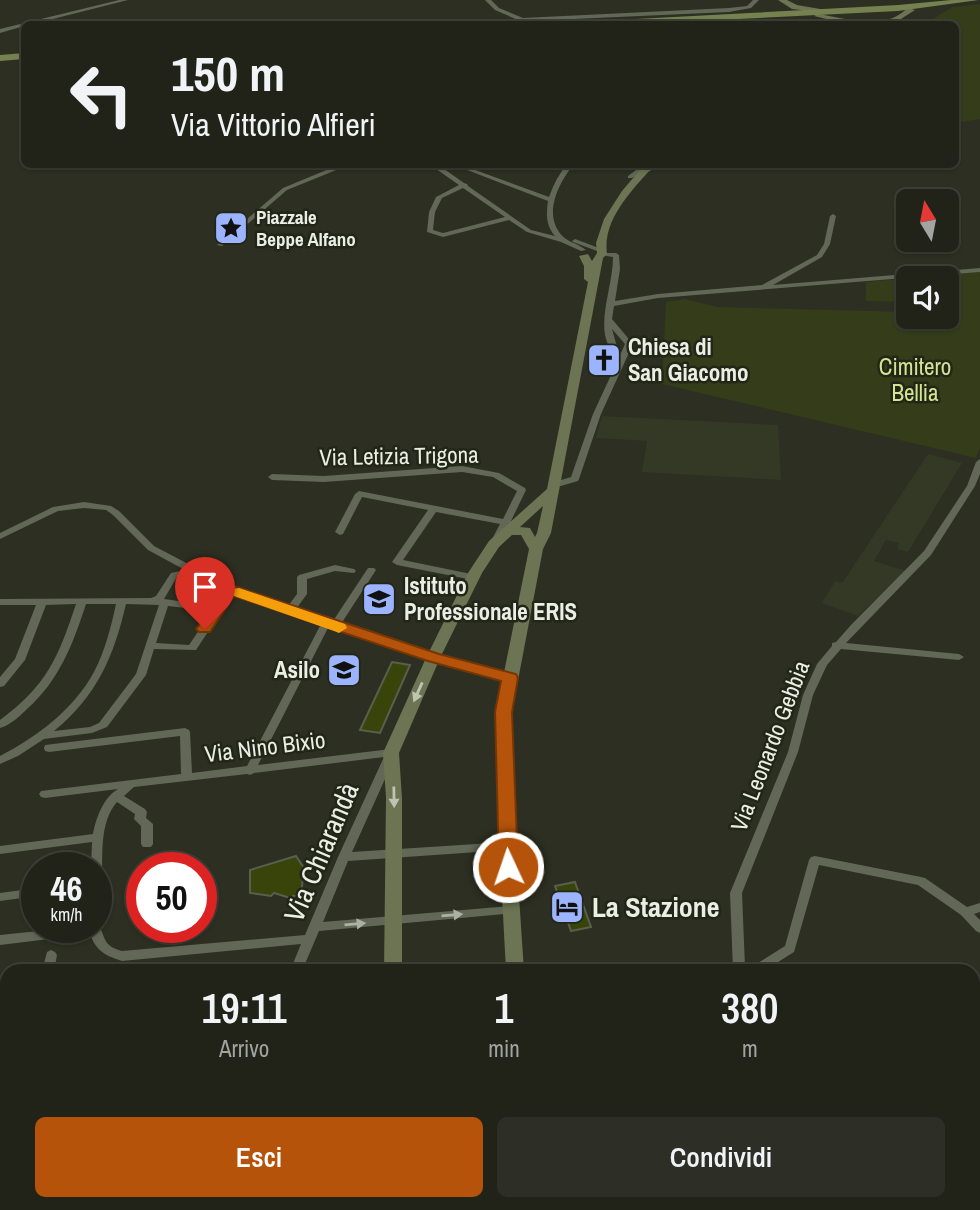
<!DOCTYPE html>
<html lang="it">
<meta charset="utf-8">
<style>
body{margin:0;font-family:"Archivo Narrow",sans-serif;background:#2d2f26;color:#f1f3f6;height:100vh;display:flex;flex-direction:column;font-size:26px;white-space:nowrap}
*{box-sizing:border-box;margin:0}
p{font-size:23px;color:#a2a4a2}
.icon{flex:none;width:38px;height:38px;fill:none;stroke:currentColor;stroke-width:2;stroke-linecap:round;stroke-linejoin:round}
.map{position:relative;flex:1;overflow:hidden}
.sheet{position:absolute;left:0px;top:964px;width:980px;height:247px;display:flex;flex-direction:column;background:#212319;border-radius:21px 21px 0 0;box-shadow:0 2px 5px #0004,0 0 0 2px #3e4038}
.sheet>*{flex:none}
.banner{position:absolute;left:21px;top:21px;width:938px;height:147px;border-radius:10px;box-shadow:0 2px 5px #0004,0 0 0 2px #3e4038;background:#212319;color:#f1f3f6;overflow:hidden}
.needle{width:46px;rotate:350deg}
.tools{position:absolute;left:896px;top:189px;display:grid;gap:14px}
.tools a{display:grid;place-items:center;width:63px;height:63px;border-radius:10px;background:#212319;box-shadow:0 2px 5px #0004,0 0 0 2px #3e4038;font-size:35px}
.speed{position:absolute;left:21px;top:852px;display:flex;gap:14px;font-size:35px;font-weight:700;text-align:center}
.speed>*{display:grid;place-content:center;width:91px;height:91px;border-radius:50%;background:#212319;box-shadow:0 2px 5px #0004,0 0 0 2px #3e4038;line-height:1}
.speed small{font-size:18px;font-weight:400}
.speed .limit{border:10px solid #d22;background:#fff;color:#111}
.pin{position:absolute;display:grid;place-items:center;width:60px;height:60px;color:#fff;margin:-72px -30px;border-radius:50% 50% 50% 0;rotate:-45deg;box-shadow:0 0 7px #0007}
.pin .icon{rotate:45deg}
.me{position:absolute;width:77px;margin:-38px;rotate:357deg;stroke-linejoin:round;filter:drop-shadow(0 0 5px #0008)}
.turn{display:flex;align-items:center;gap:24px;height:147px;padding:0 35px;font-size:32px}
.turn .icon{width:91px;height:91px;stroke-width:2.5}
.turn b{display:block;font-size:49px;line-height:60px}
.eta{display:flex;justify-content:space-evenly;align-items:center;height:119px;text-align:center}
.eta b{font-size:42px;font-weight:600;line-height:49px}
.primary-button{display:flex;gap:14px;margin-top:auto;padding:14px 35px}
.primary-button a{flex:1;height:80px;border-radius:10px;background:#b45309;color:#fff;font-size:28px;font-weight:600;line-height:80px;text-align:center}
.primary-button a+a{background:#2d2f26;color:#f1f3f6}
.map>svg:first-child{display:block}
.built{fill:#333924}
.green{fill:#353c1a}
.building{fill:#39440a;stroke:#5a5e4e;stroke-width:2}
.lines{fill:none;stroke-linecap:round;stroke-linejoin:round}
.street{fill:#626757;fill-rule:evenodd}
.secondary{fill:#6c7453;fill-rule:evenodd}
.primary{fill:#75814f;fill-rule:evenodd}
.oneway{fill:#bfc3b2}
.oneway2{fill:#adb1a5}
.route{fill:#b45309;stroke:#753606;stroke-width:2}
.slow{fill:#f59e0b}
.labels{text-anchor:middle;stroke-width:5;stroke-linejoin:round;paint-order:stroke}
.far-poi-label{font-size:19px;font-weight:bold;fill:#ebeee5;stroke:#222617;text-anchor:start}
.poi-label{font-size:23px;font-weight:bold;fill:#ebeee5;stroke:#222617;text-anchor:start}
.park-label{font-size:23px;fill:#d0e491;stroke:#222617}
.street-label{font-size:23px;fill:#ebeee5;stroke:#222617}
.near-street-label{font-size:28px;fill:#ebeee5;stroke:#222617}
.near-poi-label{font-size:28px;font-weight:bold;fill:#ebeee5;stroke:#222617;text-anchor:start}
</style>
<div class="map">
<svg width="980" height="1210" viewBox="0 0 980 1210">
<rect width="100%" height="100%" fill="#2c2f21"/>
<path class="built" d="M602,416L778,425L781,480L642,472L647,441L596,438Z
M928,454L962,463L908,552L897,549L899,543L886,540L874,561L906,571L858,616L822,603L835,581L842,583Z
M574,1204L665,1205H673L674,1210H565Z"/>
<path class="green" d="M980,4V119L956,123V24H925L952,7Z
M980,272V448L976,458L662,384L666,302L685,299L718,307L908,312V317H947V278H908V302L866,301V282Z"/>
<path class="building" d="M392,662L410,665L380,733L360,730Z
M296,856L304,868L301,895L293,896V899L274,893L271,896L250,893V870Z
M575,882L591,927L571,931L555,886Z"/>
<g class="lines">
<path class="street" d="M119,0H128L33,24H24V26L0,33V29Z
M485,0H491L499,8L523,18L729,8L747,6L753,0H759L751,8L729,12L529,21L527,24L495,10Z
M341,164H351L287,190L222,246L217,245L283,188Z
M429,164H437L464,183L467,184L468,186L531,230L555,236C546,226 546,214 548,201L462,168L467,167L549,197C553,185 559,174 567,164H574C560,181 544,211 559,232C565,242 578,243 586,250L581,251L561,242L527,232L509,220L443,237L427,232L429,212L436,197L459,185ZM463,188L505,217L443,233L433,230L435,212L442,198Z
M644,164L650,165L646,168L656,164H666L645,173H640L632,178H628V176Z
M833,214L836,216L830,244L822,257L773,285L980,268V272L658,298L614,306L612,319L633,344L601,414L579,479L578,481L554,488L551,487L550,485L551,483L571,477L593,414L618,360C612,352 607,345 605,335C601,311 613,282 613,257L600,255V253H616L619,255L620,269L615,301L658,294L762,285L817,255L824,244L830,216ZM612,329L625,344L621,353L617,347Z
M575,239L599,248L600,249L597,251L573,242L572,241Z
M980,459V474L975,486L931,555L846,643L959,654L964,657L959,660L841,649L827,665L813,695L798,752L742,893L745,967L753,966L785,946L809,860L811,857L815,856L921,877L925,878L967,907L980,903V912L974,914L980,920V933L976,931L961,915L918,885L819,865L794,952L764,971H733L730,893L788,752L803,695L817,664L832,646V643L836,642L851,625L924,551L967,486L976,462Z
M462,466L499,473L525,488L526,490L511,521L513,523L508,526L499,543L496,544L491,541L500,524L436,512L403,560L476,575L478,577L473,580L397,565L392,562L428,510L362,497L343,534L340,535L335,532L355,494L359,491L503,519L517,491L493,477L462,472L324,482L272,480L268,477L272,474L324,476Z
M84,502L111,506L119,511L154,546L234,588L288,606L297,594V577L299,575L335,565L354,569L356,571L354,573L335,571L307,579V594L296,609L333,621L368,568H374L376,570L341,624L436,656L514,676L515,678L514,680L510,681L429,660L329,626L258,765L391,749L395,750L396,753L395,757L352,852L507,842L511,843L513,846L511,849L507,850L348,861L323,922L511,906L515,907L517,910L515,913L319,931L302,971H290L301,944L122,961C106,956 96,951 90,934L0,945V935L68,928H96V924L99,925C106,940 104,946 122,951L305,935L338,857L384,757L254,773L250,775L247,774L134,787L124,796L145,809L147,812L146,818L153,824V844L151,847H143L141,844V826L134,819L135,814L117,802C99,823 103,855 102,881L100,884L96,885V868H91L92,842L0,854V846L93,834C96,817 104,797 118,789L45,798L41,797L39,794L41,791L181,774L180,736L49,752L45,751L44,748L45,745L185,728L189,730L190,732L192,773L247,766L321,624L286,613L284,611L233,594L196,650L154,649L146,675L107,727L92,733L44,739L18,756L0,764V756C37,737 74,709 94,672C105,651 111,627 116,604H86C73,644 59,681 27,709C19,717 10,725 0,728V720C47,685 58,658 76,604L46,605L25,660L4,686L0,687V677L15,659L36,605H0V599L151,598L156,596L171,573L185,570L148,550L113,515L106,510L84,508L58,511L0,539V533L53,507ZM193,574L226,591L215,606L164,599L177,577ZM126,604L159,605L136,674L99,723L90,727L54,731C97,696 114,656 126,604ZM168,606L212,611L189,645L156,643Z
M37,888V896L0,901V893Z
M51,950L55,952L57,955L54,971H42L47,952Z
M980,997V1007L973,1010V1000Z
M7,1012V1022L0,1023V1013Z
M980,1065V1076L973,1079V1068Z
M0,1092H7V1104H0Z
M189,1204H203L200,1210H186Z
M219,1204H233L232,1210H218Z
M704,1204H718L721,1210H707Z"/>
<path class="secondary" d="M778,0H787L797,5L832,11L828,13L792,9Z
M908,8L915,10L893,24H848L814,16L818,14C841,18 871,26 893,18C898,16 904,11 908,8Z
M645,164H655C634,189 602,218 607,254L603,258L551,533L543,549L512,712L514,821L524,971H506L498,821L496,712L529,549L521,535H512L499,547L482,573L440,658L399,753L402,798V971H384L386,798L383,753L426,658L468,573L489,541L547,489L588,282L584,279V266L579,256L588,254L592,261L597,253L596,243L604,219L622,191ZM543,506L537,533L535,537L530,528L520,527Z
M376,1204H396V1210H376Z
M517,1204H537V1210H517Z"/>
<path class="primary" d="M951,0H979L898,11L637,24H594L598,21L898,5Z
M24,53V59L0,61V55Z"/>
</g>
<defs><path id="oneway-solid" d="M-6-.8H1V-3.2L6.5 0L1 3.2V.8H-6Z" transform="scale(1.75)"/></defs>
<g class="oneway">
<use href="#oneway-solid" transform="translate(418 692) rotate(114)"/>
<use href="#oneway-solid" transform="translate(394 797) rotate(89)"/>
</g>
<g class="oneway2">
<use href="#oneway-solid" transform="translate(452 915) rotate(-5)"/>
<use href="#oneway-solid" transform="translate(355 924) rotate(-5)"/>
</g>
<path class="route" d="M231,585L439,654L516,674L518,678L512,712L518,867L515,872H501L499,867L495,712L501,681L428,661L234,596L210,632H199L196,629L199,625L225,586Z"/>
<path class="slow" d="M239,588L345,624L347,628L339,633L334,631L234,596L231,593L234,589Z"/>
<defs>
<g id="sight-square" transform="scale(1.75)"><rect x="-9" y="-9" width="18" height="18" rx="4" fill="#9cb4fd" stroke="#222617"/><path d="M0-6L1.8-2.2L6-1.7L2.9 1.2L3.7 5.4L0 3.3L-3.7 5.4L-2.9 1.2L-6-1.7L-1.8-2.2Z" fill="#111"/></g>
<g id="church-square" transform="scale(1.75)"><rect x="-9" y="-9" width="18" height="18" rx="4" fill="#9cb4fd" stroke="#222617"/><path d="M-1.2-6h2.4v3.5h3.3v2.4h-3.3V6h-2.4V-.1h-3.3v-2.4h3.3Z" fill="#111"/></g>
<g id="school-square" transform="scale(1.75)"><rect x="-9" y="-9" width="18" height="18" rx="4" fill="#9cb4fd" stroke="#222617"/><path d="M0-5L7-2L0 1L-7-2ZM-4 1L0 2.5L4 1V4Q0 6-4 4Z" fill="#111"/></g>
<g id="hotel-square" transform="scale(1.75)"><rect x="-9" y="-9" width="18" height="18" rx="4" fill="#9cb4fd" stroke="#222617"/><path d="M-6-4.5h1.5V1H6V5H4.5V3h-9V5H-6ZM-4 0a1.8 1.8 0 1 1 3.6 0ZM.5 0V-2.5h3Q6-2.5 6 0Z" fill="#111"/></g>
</defs>
<g fill-rule="evenodd">
<use href="#sight-square" x="231" y="228"/>
<use href="#church-square" x="604" y="360"/>
<use href="#school-square" x="379" y="599"/>
<use href="#school-square" x="344" y="670"/>
<use href="#hotel-square" x="567" y="907"/>
</g>
<g class="labels">
<g class="far-poi-label">
<text x="256" y="224">Piazzale<tspan x="256" dy="22">Beppe Alfano</tspan></text>
</g>
<g class="poi-label">
<text x="628" y="355">Chiesa di<tspan x="628" dy="26">San Giacomo</tspan></text>
<text x="404" y="594">Istituto<tspan x="404" dy="26">Professionale ERIS</tspan></text>
<text x="320" y="678" text-anchor="end">Asilo</text>
</g>
<g class="park-label">
<text x="915" y="375">Cimitero<tspan x="915" dy="26">Bellia</tspan></text>
</g>
<g class="street-label">
<text transform="translate(399 456) rotate(-1)" y="8">Via Letizia Trigona</text>
<text transform="translate(770 746) rotate(-69)" y="8">Via Leonardo Gebbia</text>
<text transform="translate(265 747) rotate(-7)" y="8">Via Nino Bixio</text>
</g>
<g class="near-street-label">
<text transform="translate(321 852) rotate(-67)" y="10">Via Chiarandà</text>
</g>
<g class="near-poi-label">
<text x="592" y="917">La Stazione</text>
</g>
</g>
</svg>
<div class="tools">
<a><svg class="needle" viewBox="-14 -14 28 28"><path d="M0-13l5 13h-10z" fill="#e53935"/><path d="M0 13l5-13h-10z" fill="#a2a4a2"/></svg></a>
<a><svg class="icon" aria-label="sound" viewBox="0 0 24 24"><path d="M4 9h4l5-4v14l-5-4H4zM17 9q2 3 0 6"/></svg></a>
</div>
<div class="speed"><div>46<small>km/h</small></div><div class="limit">50</div></div>
<div class="pin" style="left:205px;top:629px;background:#d93025"><svg class="icon" aria-label="arrive" viewBox="0 0 24 24"><path d="M6 21V4h12l-3 4 3 4H6"/></svg></div>
<svg class="me" style="left:508px;top:867px" viewBox="-20 -20 40 40"><circle r="17" fill="#b45309" stroke="#fff" stroke-width="3"/><path d="M0-11L8 9 0 5-8 9z" fill="#fff"/></svg>
<div class="banner">
<div class="turn"><svg class="icon" aria-label="left" viewBox="0 0 24 24"><path d="M17 20v-9H6M10 6l-5 5 5 5"/></svg><div><b>150 m</b>Via Vittorio Alfieri</div></div>
</div>
<section class="sheet">
<div class="eta">
<div><b>19:11</b><p>Arrivo</p></div>
<div><b>1</b><p>min</p></div>
<div><b>380</b><p>m</p></div>
</div>
<div class="primary-button"><a>Esci</a><a>Condividi</a></div>
</section>
</div>
